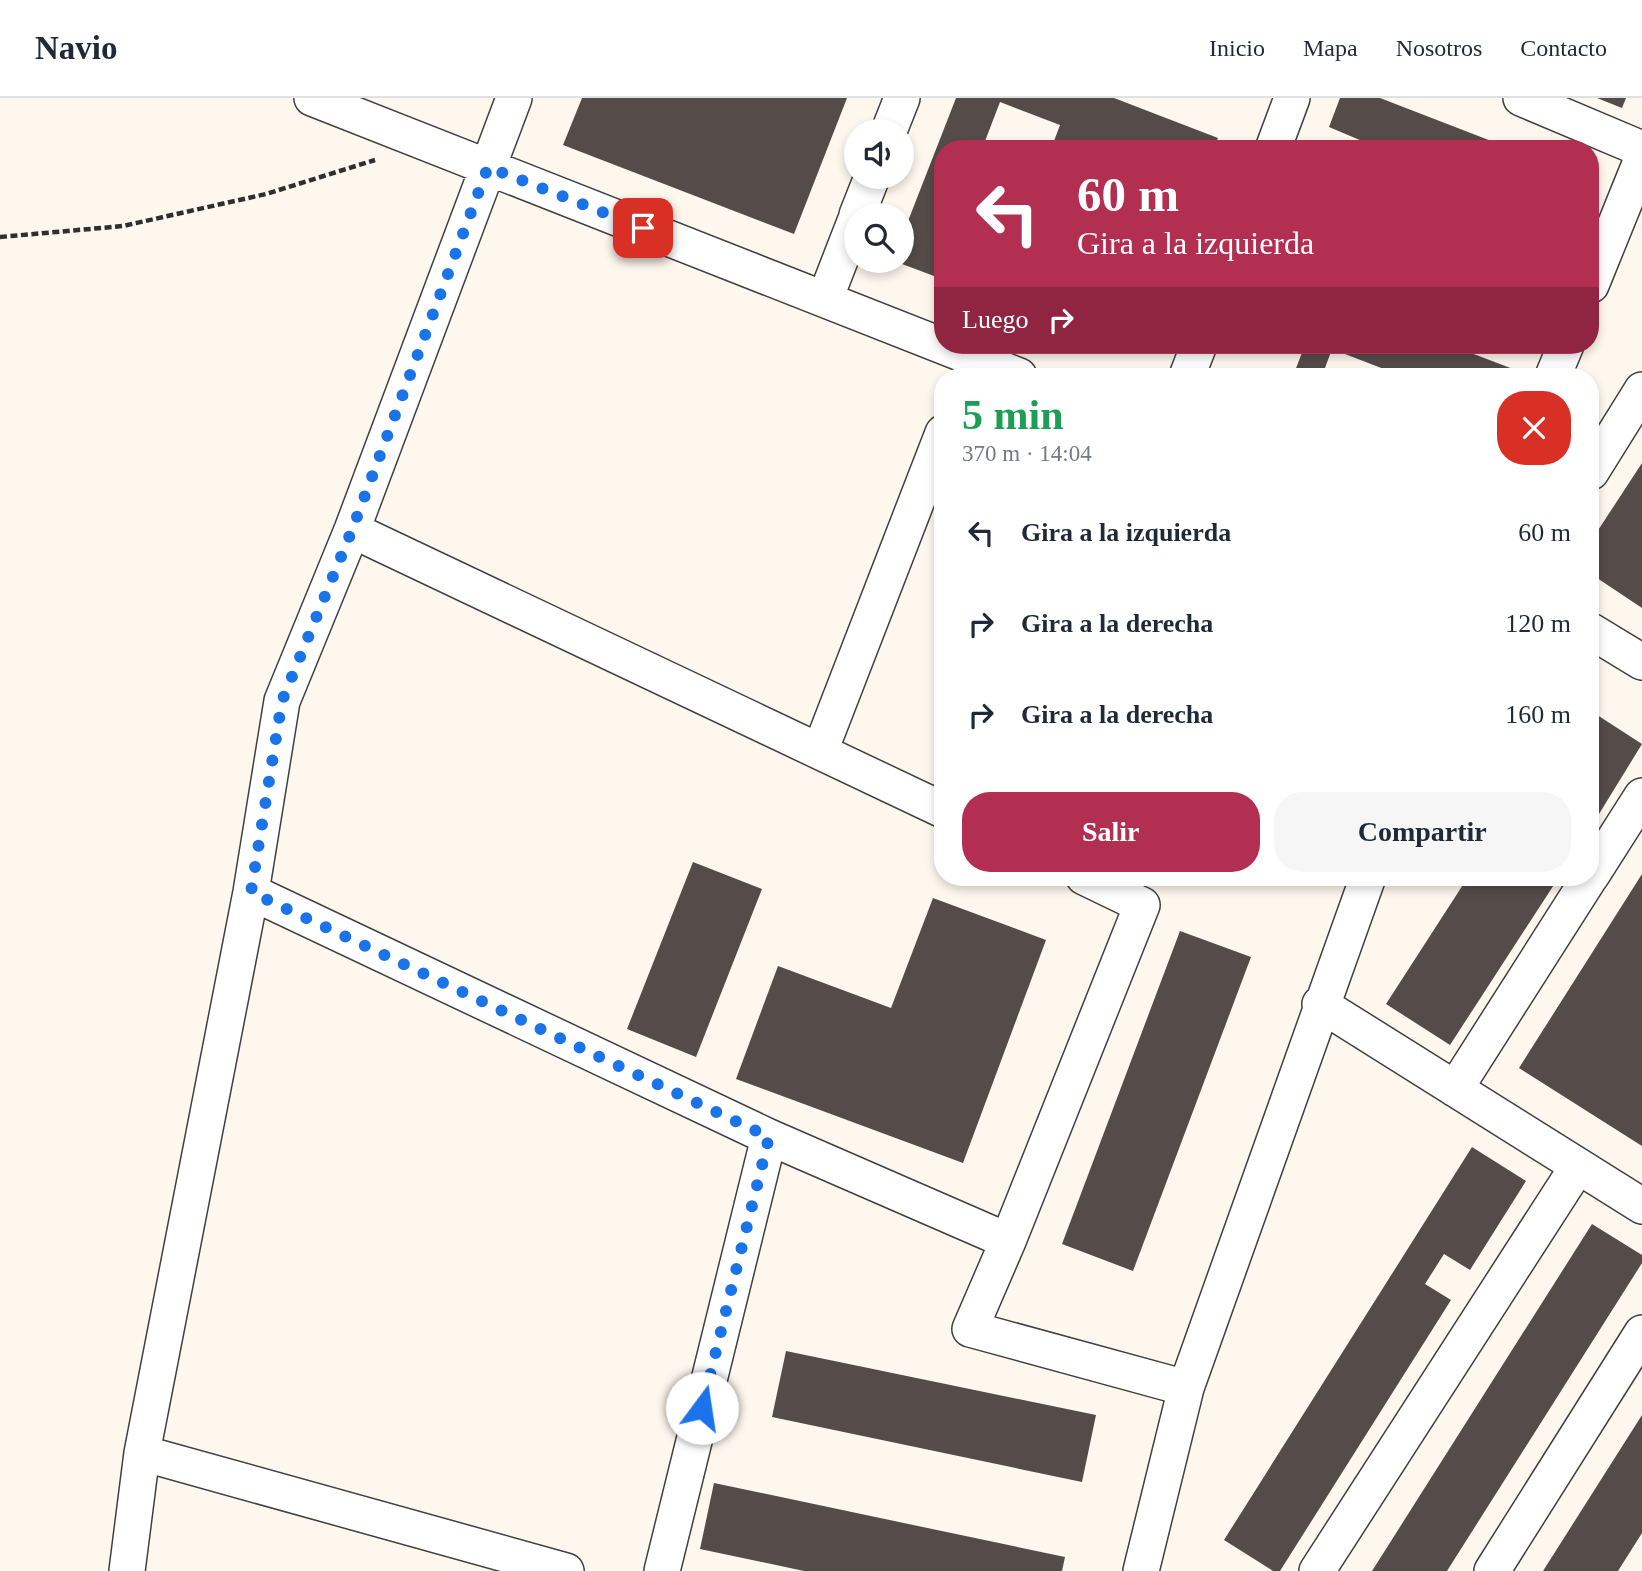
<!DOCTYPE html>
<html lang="es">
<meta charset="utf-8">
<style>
body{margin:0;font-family:"Times New Roman",serif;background:#f6f6f7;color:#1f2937;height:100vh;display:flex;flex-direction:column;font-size:26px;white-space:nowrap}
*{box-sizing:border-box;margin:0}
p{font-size:23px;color:#747a83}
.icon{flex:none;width:38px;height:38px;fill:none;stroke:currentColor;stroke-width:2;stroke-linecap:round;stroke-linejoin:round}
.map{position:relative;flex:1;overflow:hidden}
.panel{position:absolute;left:934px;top:270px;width:665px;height:518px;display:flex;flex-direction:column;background:#fff;border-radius:28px;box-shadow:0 4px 10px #0003}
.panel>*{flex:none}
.guide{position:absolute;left:934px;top:42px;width:665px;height:214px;border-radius:28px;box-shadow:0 4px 10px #0003;background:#b32f51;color:#fff;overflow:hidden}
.buttons{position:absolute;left:844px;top:21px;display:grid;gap:14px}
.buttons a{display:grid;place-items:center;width:70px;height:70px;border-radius:50%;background:#fff;box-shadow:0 4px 10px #0003;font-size:35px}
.pin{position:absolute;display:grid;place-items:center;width:60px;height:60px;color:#fff;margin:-30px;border-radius:14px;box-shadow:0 4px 10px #0006}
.me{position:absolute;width:77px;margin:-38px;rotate:14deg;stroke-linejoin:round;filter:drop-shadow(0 0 5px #0008)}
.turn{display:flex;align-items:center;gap:24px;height:147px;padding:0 28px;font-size:32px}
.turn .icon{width:91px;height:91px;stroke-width:2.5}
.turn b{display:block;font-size:49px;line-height:60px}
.then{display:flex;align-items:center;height:66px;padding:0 28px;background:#0003;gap:14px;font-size:26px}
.round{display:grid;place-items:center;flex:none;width:74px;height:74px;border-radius:28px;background:#f6f6f7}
.summary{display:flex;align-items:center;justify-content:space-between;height:119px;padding:0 28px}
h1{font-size:42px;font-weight:700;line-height:52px;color:#1e9e55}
.cta{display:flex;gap:14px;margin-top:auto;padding:14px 28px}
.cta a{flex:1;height:80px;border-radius:28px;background:#b32f51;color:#fff;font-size:28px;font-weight:700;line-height:80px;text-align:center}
.cta a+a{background:#f6f6f7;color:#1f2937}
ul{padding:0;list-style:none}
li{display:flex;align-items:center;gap:21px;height:91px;padding:0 28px}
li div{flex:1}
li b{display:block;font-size:26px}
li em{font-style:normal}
header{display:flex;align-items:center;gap:42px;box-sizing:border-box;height:98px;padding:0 35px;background:#fff;border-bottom:2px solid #e0e1e3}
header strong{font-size:33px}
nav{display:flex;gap:38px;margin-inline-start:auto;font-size:24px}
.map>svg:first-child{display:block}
.building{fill:#554c4a}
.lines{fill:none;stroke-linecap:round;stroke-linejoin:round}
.minor-casing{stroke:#404040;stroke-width:38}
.path{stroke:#2f2f2f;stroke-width:4.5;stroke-dasharray:7 3.5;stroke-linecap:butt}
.minor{stroke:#fff;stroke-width:35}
.route{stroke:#1a73e8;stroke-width:12;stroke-dasharray:0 21.6}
</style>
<header>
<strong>Navio</strong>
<nav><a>Inicio</a><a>Mapa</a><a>Nosotros</a><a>Contacto</a></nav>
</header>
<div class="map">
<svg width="1642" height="1473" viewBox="0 0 1642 1473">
<rect width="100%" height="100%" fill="#fef7ee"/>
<path class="building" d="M582,0H847L794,136L563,47Z
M956,0H1114L1218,40L1213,51H1121L1101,43L1098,51H1051L1060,27L1000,4L982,51H943V153L934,178L894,163H901V141Z
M1340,0H1380L1512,51H1381L1329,29Z
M1597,0H1626L1622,10Z
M1113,247H1137L1134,255Z
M1305,247H1450L1521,274L1519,278H1402L1332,251L1322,278H1293Z
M1642,365V510L1591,476V443Z
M1591,613L1642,646L1591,729Z
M693,764L762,791L696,959L627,931Z
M1642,776V1048L1519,970Z
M1468,779H1559L1450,947L1386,906Z
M933,800L1046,842L963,1065L736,981L778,868L891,910Z
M1180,833L1251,859L1133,1173L1062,1146Z
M1472,1049L1526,1083L1470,1172L1444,1156L1425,1186L1451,1202L1280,1473H1273L1224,1442Z
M1592,1126L1642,1157V1165L1447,1473H1372Z
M786,1253L1096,1317L1082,1384L772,1319Z
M1642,1317V1435L1618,1473H1543Z
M714,1385L1065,1459L1062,1473H804L700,1451Z"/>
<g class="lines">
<g class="minor-casing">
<path id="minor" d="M312,0L1019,278
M1521,0L1642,51
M889,33L902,0
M1273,51L1292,0
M857,117L872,79
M1591,187L1642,61
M825,201L856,121
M1187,278L1199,247
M1553,278L1566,247
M1591,374L1642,292
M352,432L943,712
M1591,533L1642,564
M820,653L943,335
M1591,778L1642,698
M251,794L769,1039L1008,1143L1142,807L1084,779
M1320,906L1642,1108
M1455,991L1590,779
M1008,1143L970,1231L1186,1290
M142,1355L566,1473
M127,1473L142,1355L251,794L282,603L352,432L514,0
M662,1473L769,1039
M1141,1473L1186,1290L1368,779
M1317,1473L1578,1068
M1492,1473L1642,1235"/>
</g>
<path class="path" d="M0,139L123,128L266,96L375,62"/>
<use href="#minor" class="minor"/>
</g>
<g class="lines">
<path class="route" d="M643,130L488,69L352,432L282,603L251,794L769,1039L702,1310"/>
</g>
</svg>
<div class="buttons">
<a><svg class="icon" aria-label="sound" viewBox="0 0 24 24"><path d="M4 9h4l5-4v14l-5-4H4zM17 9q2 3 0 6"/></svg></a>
<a><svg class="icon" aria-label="search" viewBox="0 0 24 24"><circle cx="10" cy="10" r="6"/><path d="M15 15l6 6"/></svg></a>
</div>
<div class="pin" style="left:643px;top:130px;background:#d93025"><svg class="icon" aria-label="arrive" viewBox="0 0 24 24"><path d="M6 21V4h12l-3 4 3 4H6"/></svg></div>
<svg class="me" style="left:702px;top:1310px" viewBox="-20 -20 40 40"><circle r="19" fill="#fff"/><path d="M0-13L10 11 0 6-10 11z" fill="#1a73e8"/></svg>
<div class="guide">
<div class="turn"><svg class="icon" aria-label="left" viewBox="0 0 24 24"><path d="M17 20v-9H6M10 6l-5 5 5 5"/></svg><div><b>60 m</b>Gira a la izquierda</div></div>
<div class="then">Luego<svg class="icon" aria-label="right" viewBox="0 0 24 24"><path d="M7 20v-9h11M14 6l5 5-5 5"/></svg></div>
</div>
<section class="panel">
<div class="summary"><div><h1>5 min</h1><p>370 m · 14:04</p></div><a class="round" style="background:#d93025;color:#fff"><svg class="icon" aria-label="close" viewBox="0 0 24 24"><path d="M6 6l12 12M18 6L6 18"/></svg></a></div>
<ul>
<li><svg class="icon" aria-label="left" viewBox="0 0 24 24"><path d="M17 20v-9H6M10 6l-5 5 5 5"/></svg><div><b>Gira a la izquierda</b></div><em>60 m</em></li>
<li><svg class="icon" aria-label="right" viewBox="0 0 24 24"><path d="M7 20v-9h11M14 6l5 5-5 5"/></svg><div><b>Gira a la derecha</b></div><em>120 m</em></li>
<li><svg class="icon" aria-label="right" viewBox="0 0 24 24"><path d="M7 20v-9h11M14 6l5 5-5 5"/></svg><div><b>Gira a la derecha</b></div><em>160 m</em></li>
</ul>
<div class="cta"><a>Salir</a><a>Compartir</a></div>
</section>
</div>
